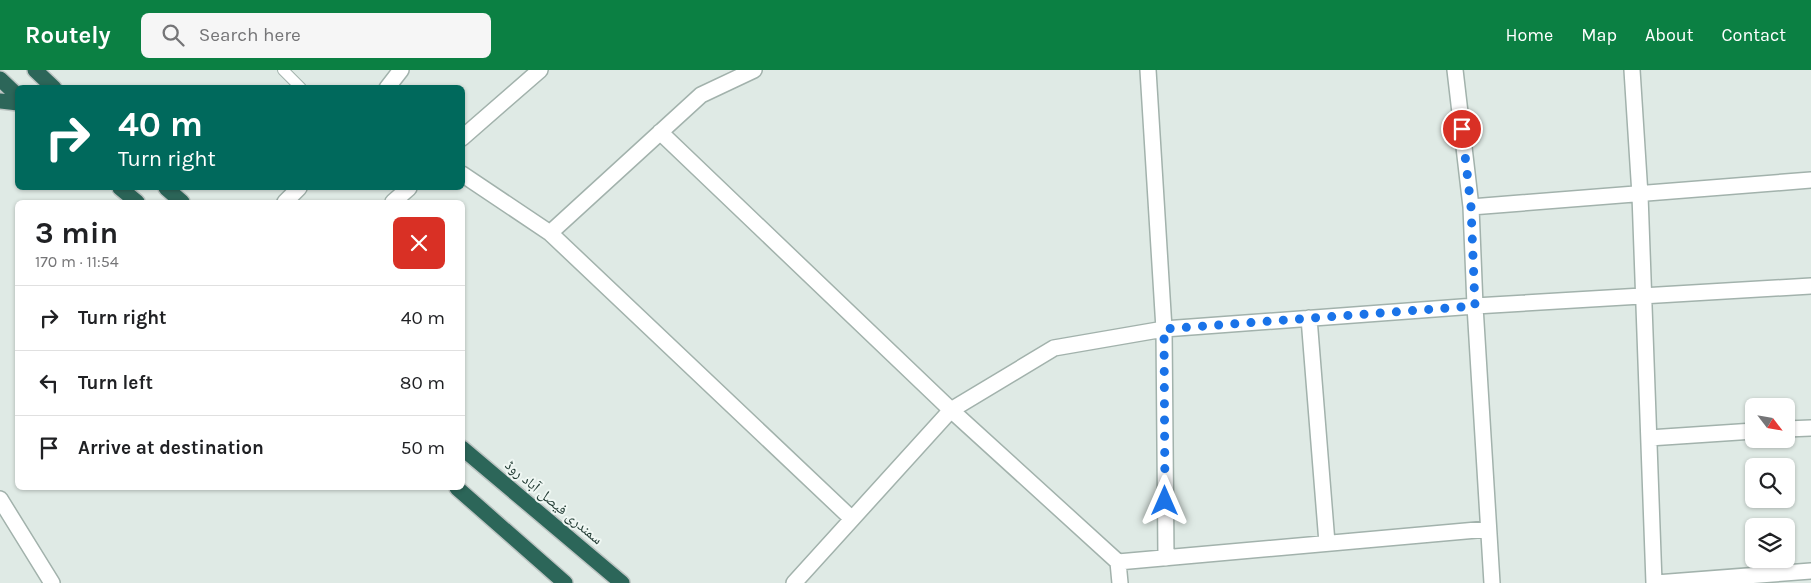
<!DOCTYPE html>
<meta charset="utf-8">
<style>
body{margin:0;font-family:Karla,"Noto Naskh Arabic",sans-serif;background:#f6f6f6;color:#202124;height:100vh;display:flex;flex-direction:column;font-size:19px;white-space:nowrap}
*{box-sizing:border-box;margin:0}
p{font-size:16px;color:#757577}
.icon{flex:none;width:28px;height:28px;fill:none;stroke:currentColor;stroke-width:2;stroke-linecap:round;stroke-linejoin:round}
.map{position:relative;flex:1;overflow:hidden}
.panel{position:absolute;left:15px;top:130px;width:450px;height:290px;display:flex;flex-direction:column;background:#fff;border-radius:8px;box-shadow:0 1px 4px #0004}
.panel>*{flex:none}
.top-card{position:absolute;left:15px;top:15px;width:450px;height:105px;border-radius:8px;box-shadow:0 1px 4px #0004;background:#00695c;color:#fff;overflow:hidden}
.needle{width:32px;rotate:121deg}
.buttons{position:absolute;left:1745px;top:328px;display:grid;gap:10px}
.buttons a{display:grid;place-items:center;width:50px;height:50px;border-radius:8px;background:#fff;box-shadow:0 1px 4px #0004;font-size:25px}
.pin{position:absolute;display:grid;place-items:center;width:42px;height:42px;color:#fff;margin:-21px;border:2px solid #fff;border-radius:50%;box-shadow:0 1px 5px #0007}
.me{position:absolute;width:55px;margin:-28px;rotate:0deg;stroke-linejoin:round;filter:drop-shadow(0 0 4px #0008)}
.turn{display:flex;align-items:center;gap:18px;height:105px;padding:0 20px;font-size:22px}
.turn .icon{width:65px;height:65px;stroke-width:2.5}
.turn b{display:block;font-size:35px;line-height:42px}
.round{display:grid;place-items:center;flex:none;width:52px;height:52px;border-radius:8px;background:#f6f6f6}
.headline{display:flex;align-items:center;justify-content:space-between;height:85px;padding:0 20px}
h1{font-size:30px;font-weight:700;line-height:38px}
ul{padding:0;list-style:none}
li{display:flex;align-items:center;gap:15px;height:65px;padding:0 20px;border-top:1px solid #e0e0e0}
li div{flex:1}
li b{display:block;font-size:19px}
li em{font-style:normal}
header{display:flex;align-items:center;gap:30px;box-sizing:border-box;height:70px;padding:0 25px;background:#0b8043;color:#fff}
header strong{font-size:24px}
nav{display:flex;gap:28px;margin-inline-start:auto;font-size:18px}
.search{width:350px;height:45px;background:#f6f6f6;display:flex;align-items:center;gap:12px;box-sizing:border-box;padding:0 18px;border-radius:8px;color:#757577;font-size:19px}
.map>svg:first-child{display:block}
.lines{fill:none;stroke-linecap:round;stroke-linejoin:round}
.lane-casing{stroke:#a2b2ac;stroke-width:12}
.street-casing{stroke:#a2b2ac;stroke-width:18}
.highway-casing{stroke:#bcc4c2;stroke-width:18}
.lane{stroke:#fff;stroke-width:10}
.street{stroke:#fff;stroke-width:15}
.highway{stroke:#2c6659;stroke-width:15}
.route{stroke:#1a73e8;stroke-width:9;stroke-dasharray:0 16.2}
.labels{text-anchor:middle;stroke-width:4;stroke-linejoin:round;paint-order:stroke}
.street-label{font-size:15px;fill:#203a32;stroke:#eff7f3}
</style>
<header>
<strong>Routely</strong>
<div class="search"><svg class="icon" aria-label="search" viewBox="0 0 24 24"><circle cx="10" cy="10" r="6"/><path d="M15 15l6 6"/></svg>Search here</div>
<nav><a>Home</a><a>Map</a><a>About</a><a>Contact</a></nav>
</header>
<div class="map">
<svg width="1811" height="513" viewBox="0 0 1811 513">
<rect width="100%" height="100%" fill="#dfeae5"/>
<g class="lines">
<g class="lane-casing">
<path id="lane" d="M283,0L301,18"/>
</g>
<g class="street-casing">
<path id="street" d="M1148,0L1164,259L1166,488
M1455,0L1471,137L1475,236L1492,513
M1632,0L1640,125L1654,513
M387,18L401,0
M660,62L951,340L1118,492L1120,513
M462,68L540,0
M462,104L550,163L851,448
M285,132L299,118
M393,132L409,118
M1471,137L1811,110
M550,163L701,25L754,0
M1309,248L1327,473
M1786,359L1811,358
M1649,368L1754,361
M0,429L52,513
M1118,492L1488,459
M794,513L951,340L1054,278L1164,259L1475,236L1811,216
M1656,513L1811,501"/>
</g>
<g class="highway-casing">
<path id="highway" d="M35,0L54,18
M0,9L18,26
M0,31L18,33
M120,118L137,132
M166,118L182,132
M462,378L622,513
M457,418L565,513"/>
</g>
<use href="#lane" class="lane"/>
<use href="#street" class="street"/>
<use href="#highway" class="highway"/>
</g>
<g class="lines">
<path class="route" d="M1165,431L1164,259L1475,236L1471,137L1462,59"/>
</g>
<g class="labels">
<g class="street-label">
<text transform="translate(554 432) rotate(40)" y="5">سمندری فیصل آباد روڈ</text>
</g>
</g>
</svg>
<div class="buttons">
<a><svg class="needle" viewBox="-14 -14 28 28"><path d="M0-13l5 13h-10z" fill="#e53935"/><path d="M0 13l5-13h-10z" fill="#757577"/></svg></a>
<a><svg class="icon" aria-label="search" viewBox="0 0 24 24"><circle cx="10" cy="10" r="6"/><path d="M15 15l6 6"/></svg></a>
<a><svg class="icon" aria-label="layers" viewBox="0 0 24 24"><path d="M12 4l9 5-9 5-9-5zM3 14l9 5 9-5"/></svg></a>
</div>
<div class="pin" style="left:1462px;top:59px;background:#d93025"><svg class="icon" aria-label="arrive" viewBox="0 0 24 24"><path d="M6 21V4h12l-3 4 3 4H6"/></svg></div>
<svg class="me" style="left:1165px;top:431px" viewBox="-20 -20 40 40"><path d="M0-17L14 15 0 8-14 15z" fill="#1a73e8" stroke="#fff" stroke-width="4"/></svg>
<div class="top-card">
<div class="turn"><svg class="icon" aria-label="right" viewBox="0 0 24 24"><path d="M7 20v-9h11M14 6l5 5-5 5"/></svg><div><b>40 m</b>Turn right</div></div>
</div>
<section class="panel">
<div class="headline"><div><h1>3 min</h1><p>170 m · 11:54</p></div><a class="round" style="background:#d93025;color:#fff"><svg class="icon" aria-label="close" viewBox="0 0 24 24"><path d="M6 6l12 12M18 6L6 18"/></svg></a></div>
<ul>
<li><svg class="icon" aria-label="right" viewBox="0 0 24 24"><path d="M7 20v-9h11M14 6l5 5-5 5"/></svg><div><b>Turn right</b></div><em>40 m</em></li>
<li><svg class="icon" aria-label="left" viewBox="0 0 24 24"><path d="M17 20v-9H6M10 6l-5 5 5 5"/></svg><div><b>Turn left</b></div><em>80 m</em></li>
<li><svg class="icon" aria-label="arrive" viewBox="0 0 24 24"><path d="M6 21V4h12l-3 4 3 4H6"/></svg><div><b>Arrive at destination</b></div><em>50 m</em></li>
</ul>
</section>
</div>
